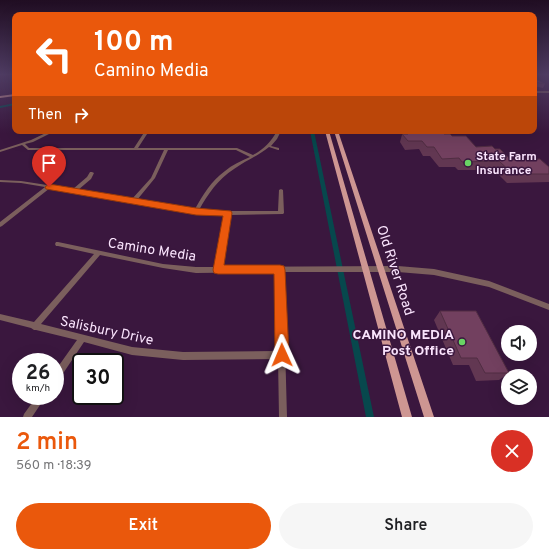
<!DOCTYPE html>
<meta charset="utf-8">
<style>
body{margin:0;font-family:Overpass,sans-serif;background:#f6f6f6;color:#202124;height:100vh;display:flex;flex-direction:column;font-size:15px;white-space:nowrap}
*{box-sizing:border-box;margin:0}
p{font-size:13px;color:#757577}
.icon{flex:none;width:22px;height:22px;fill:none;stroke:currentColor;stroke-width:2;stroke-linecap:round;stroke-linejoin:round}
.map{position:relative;height:417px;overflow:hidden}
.details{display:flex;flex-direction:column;background:#fff;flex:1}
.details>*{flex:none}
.hud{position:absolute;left:12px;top:12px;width:525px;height:122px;border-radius:8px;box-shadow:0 4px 16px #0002;background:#ea580c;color:#fff;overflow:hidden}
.buttons{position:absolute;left:501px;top:325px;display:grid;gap:8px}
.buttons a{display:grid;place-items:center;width:36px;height:36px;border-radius:50%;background:#fff;box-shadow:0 4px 16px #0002;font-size:20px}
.speed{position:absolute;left:12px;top:353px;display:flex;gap:8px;font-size:20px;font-weight:700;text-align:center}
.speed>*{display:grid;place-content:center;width:52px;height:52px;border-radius:50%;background:#fff;box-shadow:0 4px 16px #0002;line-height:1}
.speed small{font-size:10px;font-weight:400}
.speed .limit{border:2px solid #111;border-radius:6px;background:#fff;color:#111}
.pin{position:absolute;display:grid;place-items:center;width:34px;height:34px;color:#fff;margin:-41px -17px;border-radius:50% 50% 50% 0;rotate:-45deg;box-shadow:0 0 4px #0007}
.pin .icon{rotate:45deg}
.me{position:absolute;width:44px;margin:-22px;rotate:359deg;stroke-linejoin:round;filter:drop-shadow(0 0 3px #0008)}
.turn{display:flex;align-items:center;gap:14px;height:84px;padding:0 16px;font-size:18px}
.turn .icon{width:52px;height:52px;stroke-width:2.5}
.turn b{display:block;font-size:28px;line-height:34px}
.then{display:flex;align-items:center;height:38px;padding:0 16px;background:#0003;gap:8px;font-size:15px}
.round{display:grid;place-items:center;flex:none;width:42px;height:42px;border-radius:21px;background:#f6f6f6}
.summary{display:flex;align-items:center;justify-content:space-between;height:68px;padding:0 16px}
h1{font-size:24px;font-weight:600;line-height:30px;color:#ea580c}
.cta{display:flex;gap:8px;margin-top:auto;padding:8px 16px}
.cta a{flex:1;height:46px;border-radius:24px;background:#ea580c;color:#fff;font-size:16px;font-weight:600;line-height:46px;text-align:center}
.cta a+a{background:#f6f6f6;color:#202124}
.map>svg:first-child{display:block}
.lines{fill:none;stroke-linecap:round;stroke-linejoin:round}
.canal{fill:#07484d;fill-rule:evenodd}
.minor{fill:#7b5f5d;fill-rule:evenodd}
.major{fill:#ce9692;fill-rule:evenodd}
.wall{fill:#623752}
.building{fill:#72405f;stroke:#502d42}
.route{fill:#ea580c;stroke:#983908}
.poi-dot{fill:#69d464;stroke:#3a173e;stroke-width:1.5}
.labels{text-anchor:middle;stroke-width:3;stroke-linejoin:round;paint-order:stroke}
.poi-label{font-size:12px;font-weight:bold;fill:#fae4fd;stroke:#3a173e;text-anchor:start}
.near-street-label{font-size:14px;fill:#fae4fd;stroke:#3a173e}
.near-poi-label{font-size:14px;font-weight:bold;fill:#fae4fd;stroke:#3a173e;text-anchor:end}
</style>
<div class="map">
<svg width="549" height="417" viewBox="0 0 549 417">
<rect width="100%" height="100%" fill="#3a173e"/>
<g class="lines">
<path class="canal" d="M15,103V105L0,108V106Z
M310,131H314L374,417H366Z"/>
<path class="minor" d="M534,91H549V93H534Z
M50,131H55L33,142L25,144L29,148H134L145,131H149L138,148H237L253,155C264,149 271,142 277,131H281L277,139L271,146L279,148V150H278L269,147C258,156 245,161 234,169C218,179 208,194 199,210L216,211H278L279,190L281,189L283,190L284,213L283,214L230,215L222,267L398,266L434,269L489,281L549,304V310L489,287L434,275L398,272H283L287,417H279L278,359L183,360L132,355L84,342L58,381L55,382V371L77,340L36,330H34L31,328L0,320V314L34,322L94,254L58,246H56L55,244L56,242H58L163,264L196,267H215L225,215H216L196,213L50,188L2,226L0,227V222L45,187L21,183L0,182V180L21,181L73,189L87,177L90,172H92L94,173L91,179L78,190L132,199L151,178L164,150H28L22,145L0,152V150L31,140ZM168,150H236L250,157C241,161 232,165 225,171C211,181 203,195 195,209L137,200L155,178ZM100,255L163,268L196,273L277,272L278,351L183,352L132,347L41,324Z
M37,396H46L32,417H23L24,414Z"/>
<path class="major" d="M15,94V96L0,98V96Z
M325,131H329L412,417H402Z
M334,131H338L434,417H424Z"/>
</g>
<path class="wall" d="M534,78L545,84L543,88L534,86Z
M403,131H442L444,134L452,136L476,147L495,149L511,160L549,167V182L507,183L494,170H458L455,167H439L430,156H423L419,149L405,150L400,142Z
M440,311L509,373L499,380L476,381L469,365H453L434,320Z"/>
<path class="building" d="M534,78L545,84L534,82Z
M406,131H442L444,134H450L452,136H466L476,147L492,146L495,149H500L511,160L540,159L549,167V174H513L499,161L462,162L459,158L442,159L434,147H427L422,141H408L402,134H408Z
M440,311H476L509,373H485L477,358H461Z"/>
<linearGradient id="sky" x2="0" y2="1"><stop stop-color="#200d22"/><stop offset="0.56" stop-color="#4f3c63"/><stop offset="1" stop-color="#4f3c63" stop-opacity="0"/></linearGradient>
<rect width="549" height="133" fill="url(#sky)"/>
<path class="route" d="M49,184L196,208L231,211L232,213L224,265H280L284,266L285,270L289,355L287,360L282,362L277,360L275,355L274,274H218L214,273L213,270L223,216L196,215L46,189L45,187Z"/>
<g class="poi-dot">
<circle cx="468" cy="163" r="4"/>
<circle cx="462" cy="342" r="4"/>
</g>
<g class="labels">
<g class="poi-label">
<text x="476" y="160">State Farm<tspan x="476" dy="14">Insurance</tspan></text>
</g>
<g class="near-street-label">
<text transform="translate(152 249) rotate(9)" y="5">Camino Media</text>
<text transform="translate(396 270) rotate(72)" y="5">Old River Road</text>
<text transform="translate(107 330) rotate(12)" y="5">Salisbury Drive</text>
</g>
<g class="near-poi-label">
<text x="454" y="339">CAMINO MEDIA<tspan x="454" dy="16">Post Office</tspan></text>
</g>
</g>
</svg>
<div class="buttons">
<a><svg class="icon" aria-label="sound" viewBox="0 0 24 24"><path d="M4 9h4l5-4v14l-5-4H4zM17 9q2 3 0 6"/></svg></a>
<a><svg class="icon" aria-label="layers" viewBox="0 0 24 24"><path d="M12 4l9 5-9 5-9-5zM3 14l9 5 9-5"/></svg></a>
</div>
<div class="speed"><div>26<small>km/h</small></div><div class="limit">30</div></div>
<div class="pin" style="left:49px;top:187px;background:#d93025"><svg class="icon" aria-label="arrive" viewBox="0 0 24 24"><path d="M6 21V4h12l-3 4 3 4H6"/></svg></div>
<svg class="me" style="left:282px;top:355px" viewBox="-20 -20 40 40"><path d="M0-17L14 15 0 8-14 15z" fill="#ea580c" stroke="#fff" stroke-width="4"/></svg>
<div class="hud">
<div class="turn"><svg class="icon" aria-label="left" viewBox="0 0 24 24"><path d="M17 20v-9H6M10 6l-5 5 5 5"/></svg><div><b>100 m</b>Camino Media</div></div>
<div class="then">Then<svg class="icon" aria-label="right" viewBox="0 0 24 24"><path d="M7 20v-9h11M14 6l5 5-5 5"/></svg></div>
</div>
</div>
<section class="details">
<div class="summary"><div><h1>2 min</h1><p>560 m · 18:39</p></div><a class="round" style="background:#d93025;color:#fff"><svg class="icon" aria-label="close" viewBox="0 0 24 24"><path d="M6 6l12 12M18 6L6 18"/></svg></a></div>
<div class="cta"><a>Exit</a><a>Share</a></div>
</section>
